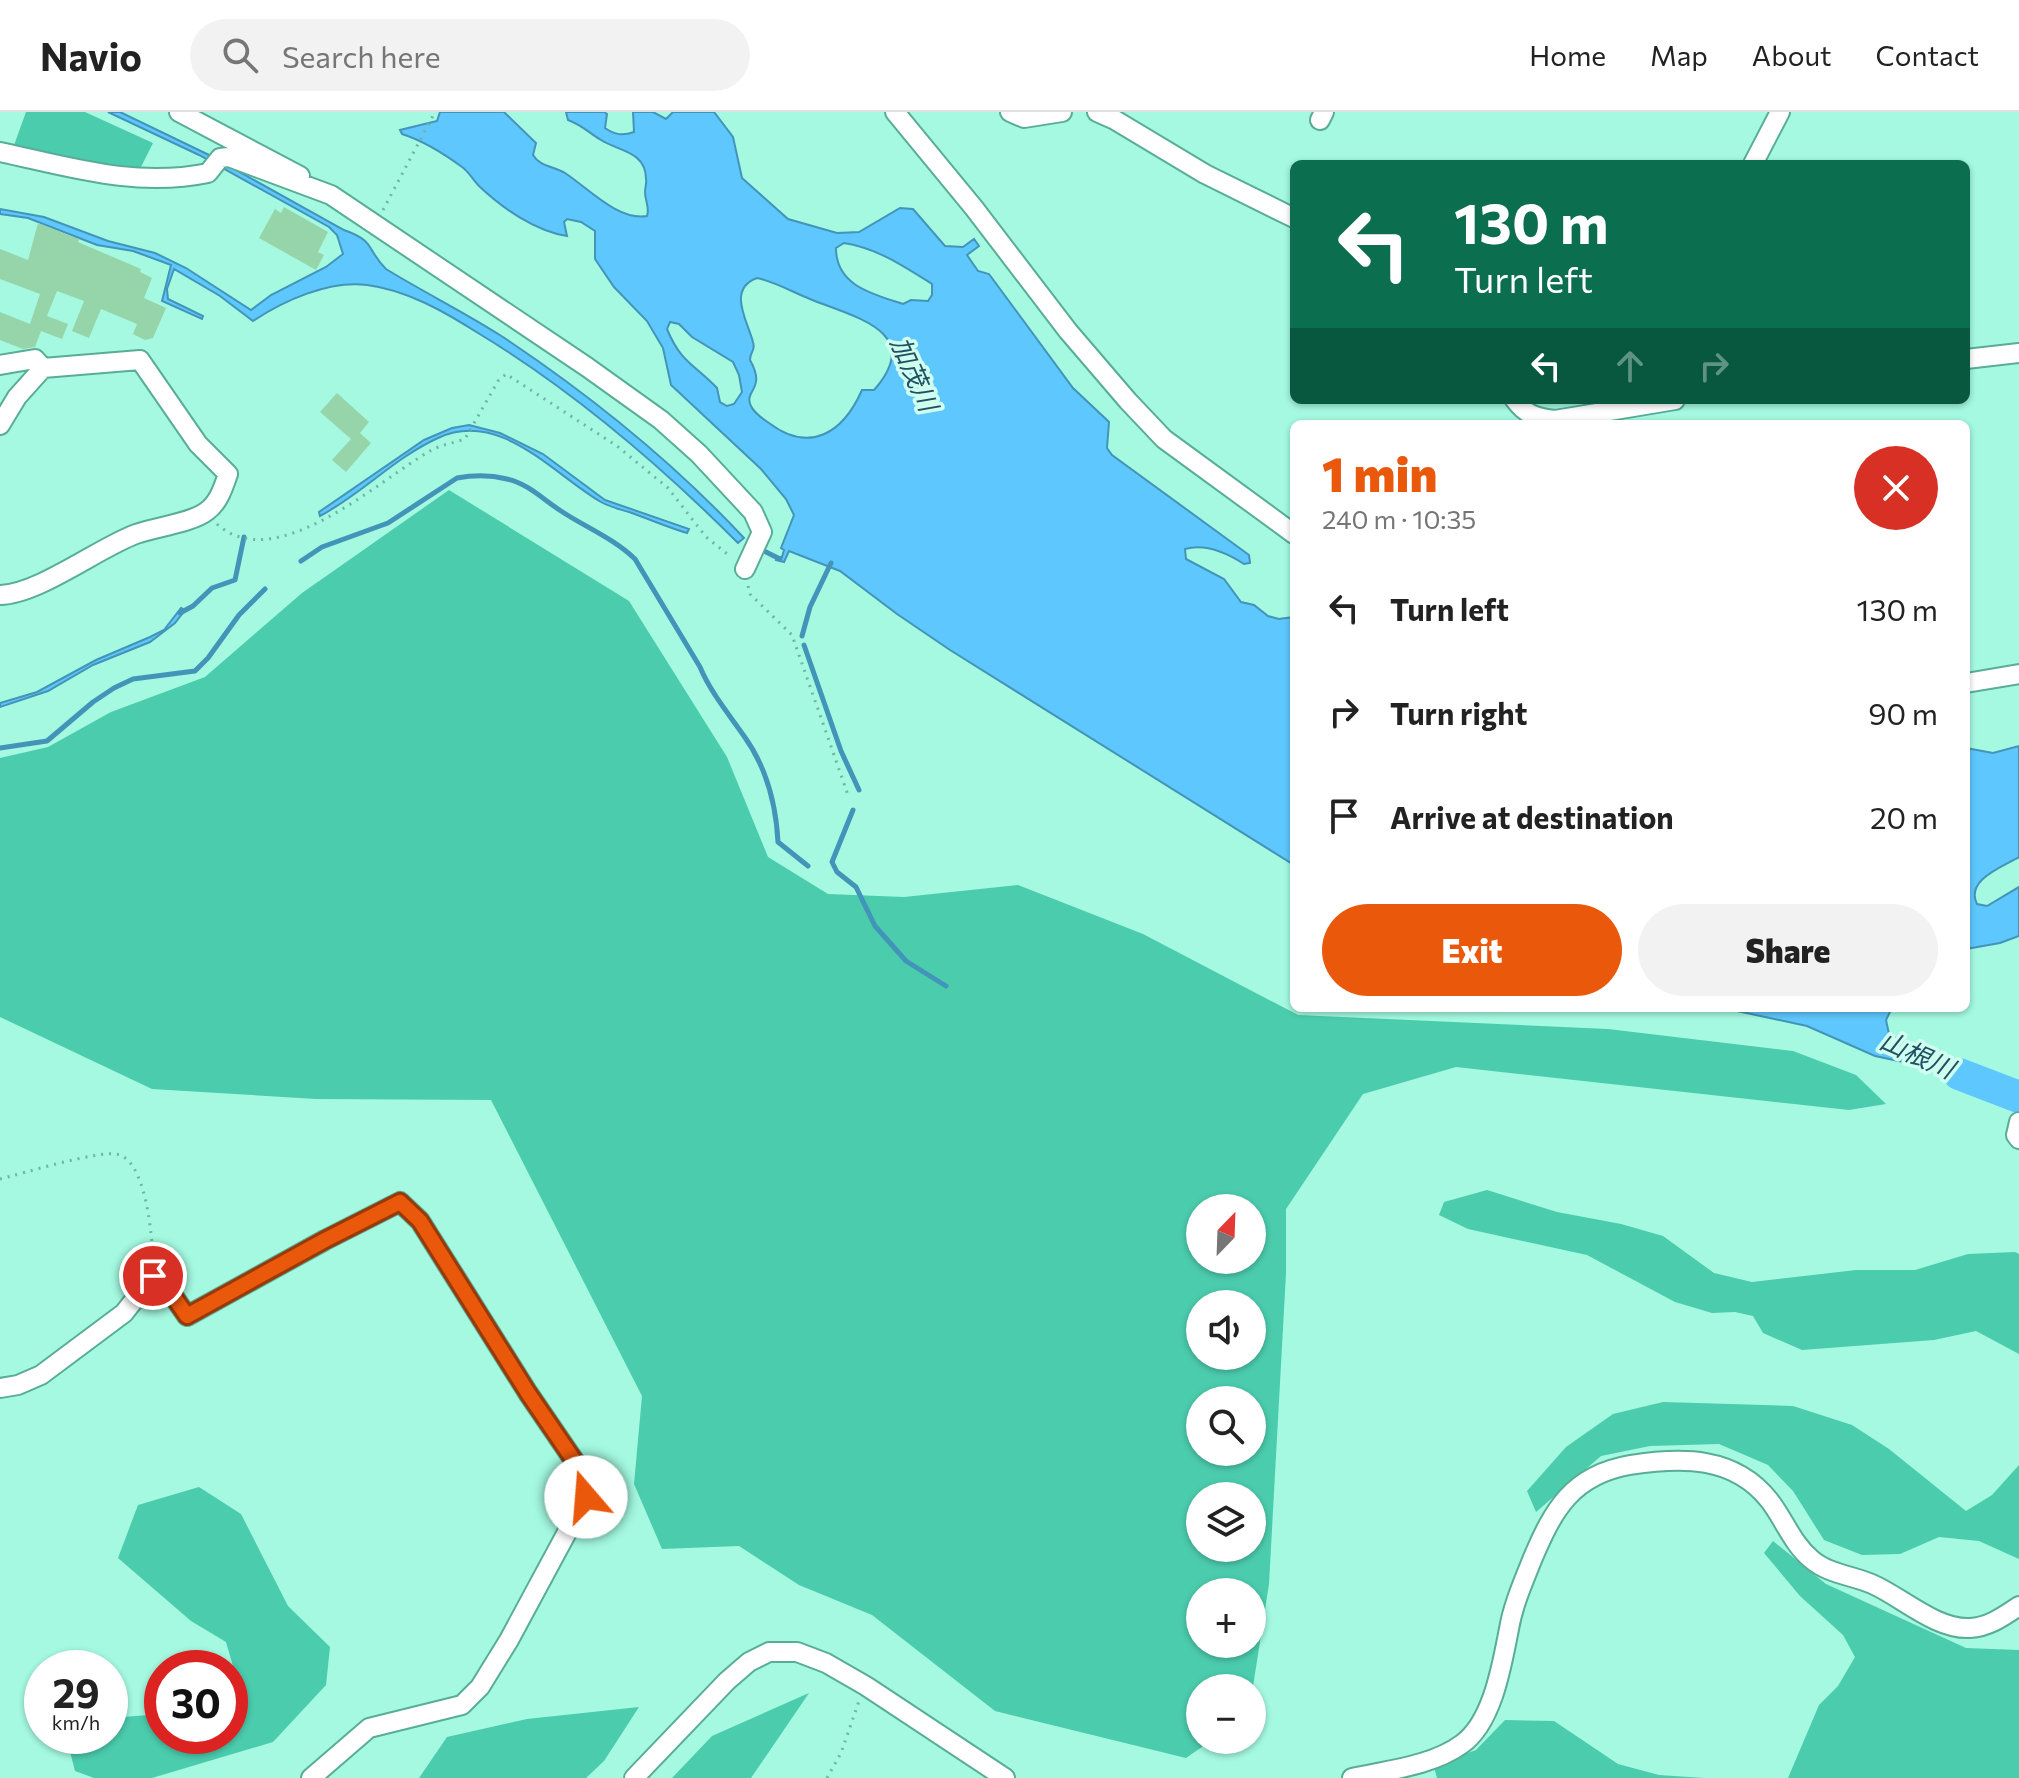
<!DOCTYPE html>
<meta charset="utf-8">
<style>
body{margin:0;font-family:Commissioner,"Noto Sans JP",sans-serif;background:#f2f2f2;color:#222;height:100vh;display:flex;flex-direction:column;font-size:30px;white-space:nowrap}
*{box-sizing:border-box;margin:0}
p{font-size:26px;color:#767676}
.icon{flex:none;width:44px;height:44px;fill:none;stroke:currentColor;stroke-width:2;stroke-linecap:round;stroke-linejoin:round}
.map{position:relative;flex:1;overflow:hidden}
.panel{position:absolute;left:1290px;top:308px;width:680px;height:592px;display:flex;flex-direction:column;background:#fff;border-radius:12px;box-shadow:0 2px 6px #0004}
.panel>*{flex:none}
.hud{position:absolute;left:1290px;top:48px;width:680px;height:244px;border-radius:12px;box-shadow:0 2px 6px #0004;background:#0b6e4f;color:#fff;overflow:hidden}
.needle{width:52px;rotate:23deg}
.buttons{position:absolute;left:1186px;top:1082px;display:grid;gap:16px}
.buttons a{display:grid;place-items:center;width:80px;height:80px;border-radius:50%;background:#fff;box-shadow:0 2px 6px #0004;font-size:40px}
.speed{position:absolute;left:24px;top:1538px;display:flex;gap:16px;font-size:40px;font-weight:700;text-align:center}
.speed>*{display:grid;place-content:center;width:104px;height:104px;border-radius:50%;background:#fff;box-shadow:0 2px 6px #0004;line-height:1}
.speed small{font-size:20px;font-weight:400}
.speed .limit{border:12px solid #d22;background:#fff;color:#111}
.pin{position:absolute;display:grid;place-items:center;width:68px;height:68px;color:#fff;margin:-34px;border:4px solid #fff;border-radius:50%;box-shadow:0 2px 8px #0007}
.me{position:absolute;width:88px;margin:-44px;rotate:342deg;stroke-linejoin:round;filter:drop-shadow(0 0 6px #0008)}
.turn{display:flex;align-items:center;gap:28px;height:168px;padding:0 32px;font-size:36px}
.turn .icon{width:104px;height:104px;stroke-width:2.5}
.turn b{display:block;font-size:56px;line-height:68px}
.lanes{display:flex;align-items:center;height:76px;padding:0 32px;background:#0003;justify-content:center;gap:40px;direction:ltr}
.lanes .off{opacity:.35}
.round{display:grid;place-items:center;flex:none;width:84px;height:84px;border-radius:42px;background:#f2f2f2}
.summary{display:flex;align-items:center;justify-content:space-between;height:136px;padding:0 32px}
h1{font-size:48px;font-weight:800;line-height:60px;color:#ea580c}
.cta{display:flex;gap:16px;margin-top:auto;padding:16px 32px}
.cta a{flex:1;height:92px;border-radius:48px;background:#ea580c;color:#fff;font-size:32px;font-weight:800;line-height:92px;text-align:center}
.cta a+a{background:#f2f2f2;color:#222}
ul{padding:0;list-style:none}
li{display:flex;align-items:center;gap:24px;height:104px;padding:0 32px}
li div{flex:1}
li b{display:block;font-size:30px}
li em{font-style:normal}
header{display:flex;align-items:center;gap:48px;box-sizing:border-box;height:112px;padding:0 40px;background:#fff;border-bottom:2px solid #e0e0e0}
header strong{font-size:38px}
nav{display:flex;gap:44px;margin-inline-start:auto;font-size:28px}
.search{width:560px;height:72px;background:#f2f2f2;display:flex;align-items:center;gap:20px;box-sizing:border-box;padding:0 28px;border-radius:44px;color:#767676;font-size:30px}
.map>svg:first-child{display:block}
.green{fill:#4bccad;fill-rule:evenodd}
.water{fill:#5ec7fd;stroke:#4295b8;stroke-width:2;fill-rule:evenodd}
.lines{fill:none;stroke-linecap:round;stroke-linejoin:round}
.stream{stroke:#4295b8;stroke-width:5}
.river{stroke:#5ec7fd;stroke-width:32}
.building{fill:#96d5a9}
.minor-casing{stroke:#59ad97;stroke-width:22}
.path{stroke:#71b5a1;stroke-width:3;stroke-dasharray:2 6;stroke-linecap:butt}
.minor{stroke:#fff;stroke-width:18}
.route-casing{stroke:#983908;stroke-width:20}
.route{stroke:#ea580c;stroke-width:14}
.labels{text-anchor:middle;stroke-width:7;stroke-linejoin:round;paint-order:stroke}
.water-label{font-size:26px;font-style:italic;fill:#234f65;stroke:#ceffef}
</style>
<header>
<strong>Navio</strong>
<div class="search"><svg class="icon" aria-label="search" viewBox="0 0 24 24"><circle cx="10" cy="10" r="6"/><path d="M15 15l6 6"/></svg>Search here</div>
<nav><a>Home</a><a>Map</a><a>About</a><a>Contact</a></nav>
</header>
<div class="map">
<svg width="2019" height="1666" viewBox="0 0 2019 1666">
<rect width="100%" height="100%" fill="#a4f9e0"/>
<path class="green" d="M26,0H85L153,31L137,63L13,36Z
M449,378L629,489L727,645L768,745L828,782L904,785L1018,773L1143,822L1298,903L1608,917L1793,939L1856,963L1886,992L1849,998L1456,955L1363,982L1286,1097V1161L1269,1472L1252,1581V1576H1200V1628H1212L1186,1646L995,1599L872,1503L799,1473L739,1434L662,1437L634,1372L642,1284L491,988L316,987L152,977L0,905V646L48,635L111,600L205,565L302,481ZM1252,1096V1148H1200V1096ZM1252,1192V1244H1200V1192ZM1200,1288H1252V1340H1200ZM1252,1384V1436H1200V1384ZM1200,1480H1252V1532H1200Z
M1487,1078L1557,1100L1621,1112L1663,1124L1714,1161L1752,1170L1856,1158H1915L1968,1142L2015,1140L2019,1142V1242L1976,1219L1934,1228L1802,1238L1763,1221L1753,1204L1735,1200L1712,1201L1675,1190L1587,1143L1468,1117L1439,1103L1444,1090Z
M1663,1290L1793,1294L1852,1313L1889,1337L1966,1399L1992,1383L2019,1353V1447L1979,1429L1939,1425L1900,1442L1862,1443L1824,1428L1793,1379L1768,1353L1719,1332L1650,1334L1601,1344L1536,1400L1527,1379L1566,1335L1613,1302Z
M199,1375L241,1402L288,1494L330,1535L326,1573L273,1630L152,1666H94L75,1659L66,1624H110V1606L162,1602V1624H230V1576L237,1568L226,1530L191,1509L118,1446L138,1393Z
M1773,1429L1826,1472L1966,1536L2019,1538V1666H1788L1819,1593L1838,1574L1855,1545L1843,1523L1800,1484L1764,1441Z
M809,1581L751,1666H672L712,1624Z
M639,1595L604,1649L586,1666H419L447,1625L527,1607Z
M1505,1608L1554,1609L1618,1652L1659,1663L1704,1666H1437L1434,1655L1442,1650L1476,1638Z"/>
<path class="water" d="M108,0H120L209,43L344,118C377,130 365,136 386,157C425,181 466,201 503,225C590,283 673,350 744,426L738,431C659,352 574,279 478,221C445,200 407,178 367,173C329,168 283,189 253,209L220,184L174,157L167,177L168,187L203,204L202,207L162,189L171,153L133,139L97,133L28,106L0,102V97L44,105L108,129L155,141L186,156L251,198L271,183L326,155L343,142L337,123L329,115L199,43Z
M440,0H504L536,31L533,43C540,55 554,54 565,61C588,76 618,109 647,104C650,96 645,89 645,80C645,75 647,71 646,67C646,39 618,39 601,28C589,21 582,13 568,8L566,0H604L607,2L605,16C615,23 623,24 634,20L633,0H653L666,7L673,0H714L733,25L742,66L788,107L837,121L859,120L900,96L913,97L945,134L963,135L974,127L979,134L967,143L978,159L989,162L1073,276L1109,310L1107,336L1112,343L1249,443L1250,451L1244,452C1227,441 1206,431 1185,437L1186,447L1224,467L1241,490L1254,493L1268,504L1279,507L1294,505V753L950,538L897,502L840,459L789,439L784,450L776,448L777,445H782L784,438L781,436L794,403L786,387L761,357L671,273L663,236L647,209L614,175L595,147V119L581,110L567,107L564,110L567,124C535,119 502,96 479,74C473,68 469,60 462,55C443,41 424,29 402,22L400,18L437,9ZM844,131C877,136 905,155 932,172V183L928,189L911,188L903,192C873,182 836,174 836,136ZM757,166C776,170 792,180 810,187C853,205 926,219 874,278H862C843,321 810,342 769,311C763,307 754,301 751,294C743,278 767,278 750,248C750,239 756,239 753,230C747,208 727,177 757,166ZM670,210L679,212L692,225L733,250L739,263L742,280L734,292L727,294L720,290L717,276C694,252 681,251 667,217Z
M469,313L500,321L543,342L605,388L689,417L687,421C667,415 649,407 629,400C619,397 610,395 601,390C553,362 500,297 438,326C394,346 362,382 320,404L319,400L424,328L452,316Z
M181,496L185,498L175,511L150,530L93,553L48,579L0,595V591L37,580L96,548L150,525L164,518Z
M2019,634V745C2002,755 1965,768 1977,792L1987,794L2019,775V824L2000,831L1966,837V636L1993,641Z
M1723,896H1892L1886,908L1889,922L1933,946L1998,973L1994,977L1931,956L1875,944L1807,914Z"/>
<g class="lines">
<path class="stream" d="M760,437L780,447
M301,449L322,435L388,411L457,366C473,363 491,363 507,367C527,371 544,388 561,399C585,415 613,426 635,447L700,555C711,581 728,601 744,624C767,656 776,692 778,730L808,754
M180,501L193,494L212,476L235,468L244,425
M802,524L810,495L831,451
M804,533L841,639L859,678
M0,636L47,629L93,590L114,576L133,567L195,559L208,546L239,503L265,477
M853,698L832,750L837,760L856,775L875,814L906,849L946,874"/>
<path class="river" d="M1959,962L2019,985"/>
</g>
<path class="building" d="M284,95L328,120L318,140L324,143L316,158L259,126L275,97L281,101Z
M38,111L79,127L78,130L141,157L140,160L152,166L144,186L166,196L153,226L145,228L133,222L137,212L101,197L89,226L72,219L84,189L57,179L47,204L68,212L62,227L41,219L35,235L23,237L0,228V200L30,212L40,182L0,167V137L28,148Z
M337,281L369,310L360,321L371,331L346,360L332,348L351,327L320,300Z"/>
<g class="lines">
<g class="minor-casing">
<path id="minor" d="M179,0L300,64
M895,0L974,96L1068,219L1128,289L1164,327L1294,422
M1010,0L1024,6L1062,0
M1097,0L1115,8L1205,62L1294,106
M1320,8L1324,0
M0,40C70,55 136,76 208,61L220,46L229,45L331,83L587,255L661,308L699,342L753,400L762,420L745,457
M1753,52L1780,0
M1966,247L2019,241
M0,253L35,247L43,256L17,285L0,313
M1515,288C1526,303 1537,306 1555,308L1675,288
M0,483C39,482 98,436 136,422C155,415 192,411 207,399C219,390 223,376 228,362L198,332L140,248L43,256
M1966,571L2019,562
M2019,1010L2016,1023L2019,1027
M0,1276L18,1273L41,1263L124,1201L153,1164L165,1172L187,1204L325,1128L400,1090L420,1109L528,1281L588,1369L586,1385L509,1528L480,1575L462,1593L369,1616L311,1666
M634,1666L727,1569L749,1550L769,1540H797L826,1551L866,1574L1005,1666
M1352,1666C1388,1658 1432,1654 1462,1632C1493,1610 1502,1552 1509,1517C1513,1493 1523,1471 1532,1448C1553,1398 1572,1363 1630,1353C1682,1345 1734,1344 1769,1388C1784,1407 1792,1431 1811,1447C1828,1462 1851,1463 1872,1472C1902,1485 1936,1518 1970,1516C1989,1515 2004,1504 2019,1494"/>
</g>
<path class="path" d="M383,98L435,0
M217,412C275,465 379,368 430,339C440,333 453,331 465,327L498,269L506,262L617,334L668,376L706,425L731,445
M748,474L750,482L792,523L848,683
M0,1067C24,1061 96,1039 116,1042C146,1046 152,1124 153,1148
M827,1666L841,1641L859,1589"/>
<use href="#minor" class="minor"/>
</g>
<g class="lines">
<g class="route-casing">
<path id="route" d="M153,1164L165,1172L187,1204L325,1128L400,1090L420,1109L528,1281L588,1369L586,1385"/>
</g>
<use href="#route" class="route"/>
</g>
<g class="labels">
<g class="water-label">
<text transform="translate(914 262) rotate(66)" y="9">加茂川</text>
<text transform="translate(1917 943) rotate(24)" y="9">山根川</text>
</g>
</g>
</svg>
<div class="buttons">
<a><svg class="needle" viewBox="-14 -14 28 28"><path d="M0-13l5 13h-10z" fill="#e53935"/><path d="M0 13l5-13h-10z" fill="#767676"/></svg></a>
<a><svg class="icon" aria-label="sound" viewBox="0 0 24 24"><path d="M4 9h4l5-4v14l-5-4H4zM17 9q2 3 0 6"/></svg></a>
<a><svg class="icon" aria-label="search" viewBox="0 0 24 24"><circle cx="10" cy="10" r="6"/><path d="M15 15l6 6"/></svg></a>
<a><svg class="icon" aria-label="layers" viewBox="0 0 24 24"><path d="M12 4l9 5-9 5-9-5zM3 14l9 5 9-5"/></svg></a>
<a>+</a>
<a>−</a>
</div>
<div class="speed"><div>29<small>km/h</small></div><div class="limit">30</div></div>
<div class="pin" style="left:153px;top:1164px;background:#d93025"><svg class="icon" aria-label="arrive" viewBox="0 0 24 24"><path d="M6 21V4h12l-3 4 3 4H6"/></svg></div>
<svg class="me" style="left:586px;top:1385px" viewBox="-20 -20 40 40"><circle r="19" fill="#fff"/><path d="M0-13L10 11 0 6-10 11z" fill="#ea580c"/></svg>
<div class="hud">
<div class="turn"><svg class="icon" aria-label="left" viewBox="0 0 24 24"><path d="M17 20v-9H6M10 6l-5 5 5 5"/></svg><div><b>130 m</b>Turn left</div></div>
<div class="lanes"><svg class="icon" aria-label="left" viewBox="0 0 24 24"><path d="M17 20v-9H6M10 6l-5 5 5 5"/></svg><svg class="icon off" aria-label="ahead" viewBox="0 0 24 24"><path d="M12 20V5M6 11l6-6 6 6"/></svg><svg class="icon off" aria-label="right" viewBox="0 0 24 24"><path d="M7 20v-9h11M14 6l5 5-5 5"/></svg></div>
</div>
<section class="panel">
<div class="summary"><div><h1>1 min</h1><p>240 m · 10:35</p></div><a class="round" style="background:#d93025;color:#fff"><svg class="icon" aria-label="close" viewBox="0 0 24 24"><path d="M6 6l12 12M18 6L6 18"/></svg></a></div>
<ul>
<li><svg class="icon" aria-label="left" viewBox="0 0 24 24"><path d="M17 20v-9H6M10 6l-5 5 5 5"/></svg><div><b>Turn left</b></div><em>130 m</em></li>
<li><svg class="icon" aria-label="right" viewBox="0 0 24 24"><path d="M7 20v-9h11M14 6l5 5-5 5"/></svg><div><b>Turn right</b></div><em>90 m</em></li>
<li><svg class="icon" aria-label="arrive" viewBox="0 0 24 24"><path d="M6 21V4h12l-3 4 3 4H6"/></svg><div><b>Arrive at destination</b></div><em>20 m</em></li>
</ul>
<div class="cta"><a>Exit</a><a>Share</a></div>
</section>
</div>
